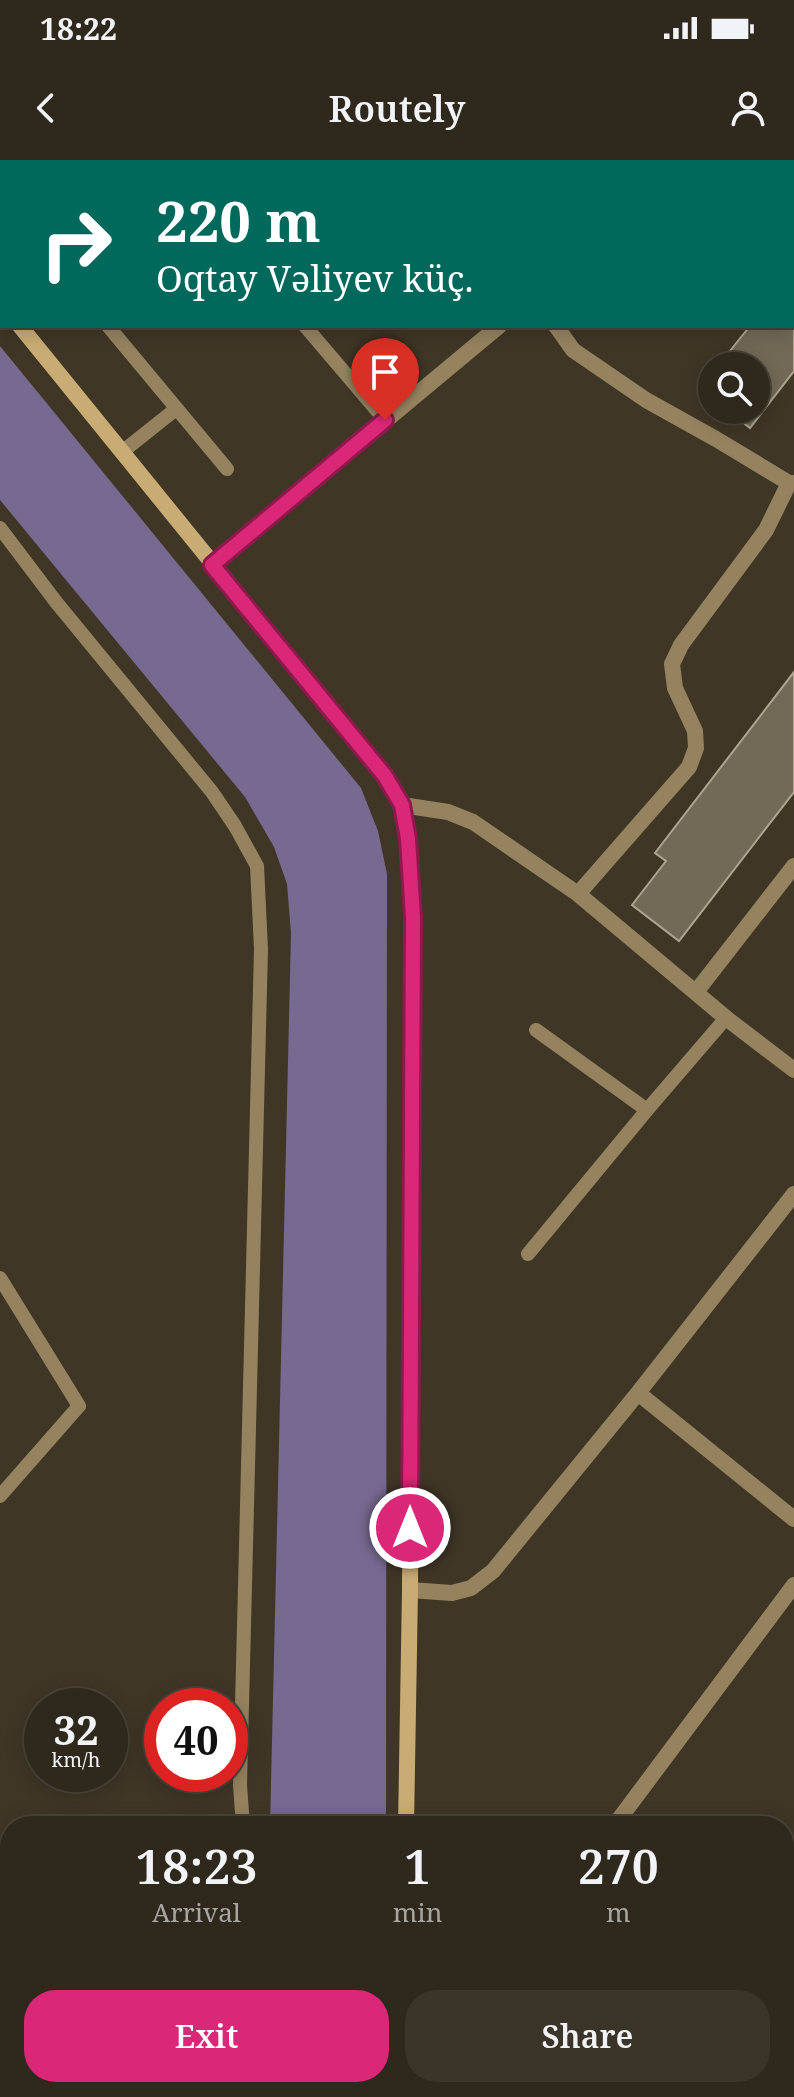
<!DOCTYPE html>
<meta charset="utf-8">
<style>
body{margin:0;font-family:"Noto Serif",serif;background:#3b3429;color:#f1f3f6;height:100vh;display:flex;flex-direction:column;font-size:30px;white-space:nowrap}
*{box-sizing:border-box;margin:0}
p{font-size:26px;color:#a7a6a3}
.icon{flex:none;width:44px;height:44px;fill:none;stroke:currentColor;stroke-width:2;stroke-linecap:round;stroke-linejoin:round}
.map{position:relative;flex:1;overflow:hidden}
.sheet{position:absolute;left:0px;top:1656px;width:794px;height:282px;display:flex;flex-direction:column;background:#2f281c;border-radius:32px 32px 0 0;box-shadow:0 4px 20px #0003,0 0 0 2px #4a443b}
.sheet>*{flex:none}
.banner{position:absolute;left:0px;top:0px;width:794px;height:168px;box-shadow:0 4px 20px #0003,0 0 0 2px #4a443b;background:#00695c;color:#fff;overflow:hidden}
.controls{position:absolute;left:698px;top:192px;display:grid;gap:16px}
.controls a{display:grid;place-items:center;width:72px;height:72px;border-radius:50%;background:#2f281c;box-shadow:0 4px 20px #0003,0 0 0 2px #4a443b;font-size:40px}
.speed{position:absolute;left:24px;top:1528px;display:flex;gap:16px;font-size:40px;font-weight:700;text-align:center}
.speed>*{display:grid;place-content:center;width:104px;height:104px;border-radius:50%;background:#2f281c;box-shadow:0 4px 20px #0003,0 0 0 2px #4a443b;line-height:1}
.speed small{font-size:20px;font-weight:400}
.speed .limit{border:12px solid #d22;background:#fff;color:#111}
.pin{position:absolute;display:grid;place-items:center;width:68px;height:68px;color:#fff;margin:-82px -34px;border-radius:50% 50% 50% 0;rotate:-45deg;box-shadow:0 0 8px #0007}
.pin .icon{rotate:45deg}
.me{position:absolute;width:88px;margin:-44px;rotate:0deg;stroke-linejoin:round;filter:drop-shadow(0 0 6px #0008)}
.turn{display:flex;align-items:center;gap:28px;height:168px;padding:0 24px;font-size:36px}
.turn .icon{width:104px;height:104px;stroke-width:2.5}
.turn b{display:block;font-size:56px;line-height:68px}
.eta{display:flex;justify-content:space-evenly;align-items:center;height:136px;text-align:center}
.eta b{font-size:48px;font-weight:600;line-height:56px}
.action{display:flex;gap:16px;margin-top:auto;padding:16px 24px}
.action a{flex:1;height:92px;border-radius:32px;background:#db2777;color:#fff;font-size:32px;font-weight:600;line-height:92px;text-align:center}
.action a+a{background:#3b3429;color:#f1f3f6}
.status{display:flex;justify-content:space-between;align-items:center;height:56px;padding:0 40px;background:#2f281c;direction:ltr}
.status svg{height:22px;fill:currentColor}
header{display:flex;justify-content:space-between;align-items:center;height:104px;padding:0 24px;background:#2f281c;font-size:36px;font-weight:600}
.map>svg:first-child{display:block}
.forest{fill:#77698f}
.building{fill:#726957;stroke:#aea490;stroke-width:2}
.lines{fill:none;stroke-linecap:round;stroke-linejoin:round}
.lane{stroke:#958360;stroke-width:14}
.street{stroke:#958360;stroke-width:16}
.secondary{stroke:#c9ac74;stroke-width:16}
.route-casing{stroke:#8e194d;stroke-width:20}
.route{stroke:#db2777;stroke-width:14}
</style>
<div class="status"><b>18:22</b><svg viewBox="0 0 49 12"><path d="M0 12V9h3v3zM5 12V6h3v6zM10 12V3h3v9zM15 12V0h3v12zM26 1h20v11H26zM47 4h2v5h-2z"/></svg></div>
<header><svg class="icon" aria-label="back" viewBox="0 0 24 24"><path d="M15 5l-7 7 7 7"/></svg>Routely<svg class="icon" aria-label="person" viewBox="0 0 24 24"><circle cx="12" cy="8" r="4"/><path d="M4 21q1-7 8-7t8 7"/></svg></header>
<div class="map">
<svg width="794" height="1937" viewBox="0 0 794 1937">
<rect width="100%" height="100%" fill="#3f3626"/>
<path class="forest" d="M0,186L361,628L378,671L387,714L386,1666H270L291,773L287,724L274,687L245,637L0,340Z
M265,1928H386V1937H264Z"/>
<path class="building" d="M792,131L794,133V211L750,268L727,250H756V206H718L750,166H792Z
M712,214V239L700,229Z
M794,512V632L679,781L632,745L666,701L655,693Z"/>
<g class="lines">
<path class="lane" d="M108,166L227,309
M305,166L385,260
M122,292L176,249
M0,368L56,442L212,632L235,666L257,706L261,789L240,1625L243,1666
M647,950L726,858
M528,1094L647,950L536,870
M0,1118L79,1246L0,1336
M0,1864L10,1872
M79,1928L90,1937
M257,1928L258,1937
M601,1937L610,1928"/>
<path class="street" d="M508,0V2
M700,2L705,0
M556,166L573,190L646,240L716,279L789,323H794
M212,405L499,166
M402,645L448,652L473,662L578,734L726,858L794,910
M578,734L689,607L696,588L695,571L675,528L672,504L681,485L766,370L789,323
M696,832L794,706
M638,1233L794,1359
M410,1430L452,1433L471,1428L493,1411L638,1233L794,1034
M614,1666L794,1425
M784,1845L794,1832
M777,1928L790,1937"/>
<path class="secondary" d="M0,141L2,144
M20,166L385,616L402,645L408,679L413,757L410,1430L406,1666
M398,1937V1928"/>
</g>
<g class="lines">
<g class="route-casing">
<path id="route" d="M385,260L212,405L385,616L402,645L408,679L413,757L410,1368"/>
</g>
<use href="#route" class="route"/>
</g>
</svg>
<div class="controls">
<a><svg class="icon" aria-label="search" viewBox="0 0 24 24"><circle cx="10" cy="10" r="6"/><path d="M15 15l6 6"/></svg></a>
</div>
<div class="speed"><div>32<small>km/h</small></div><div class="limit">40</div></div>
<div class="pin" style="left:385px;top:260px;background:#d93025"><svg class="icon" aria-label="arrive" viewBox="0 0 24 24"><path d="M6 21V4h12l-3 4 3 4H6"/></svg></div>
<svg class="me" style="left:410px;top:1368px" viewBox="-20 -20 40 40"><circle r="17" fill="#db2777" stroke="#fff" stroke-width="3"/><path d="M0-11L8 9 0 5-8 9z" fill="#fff"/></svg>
<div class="banner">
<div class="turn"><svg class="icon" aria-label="right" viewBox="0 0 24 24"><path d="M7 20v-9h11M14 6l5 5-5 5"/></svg><div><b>220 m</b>Oqtay Vəliyev küç.</div></div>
</div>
<section class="sheet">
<div class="eta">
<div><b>18:23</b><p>Arrival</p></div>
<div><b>1</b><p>min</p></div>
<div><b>270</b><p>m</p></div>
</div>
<div class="action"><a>Exit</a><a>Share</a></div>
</section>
</div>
